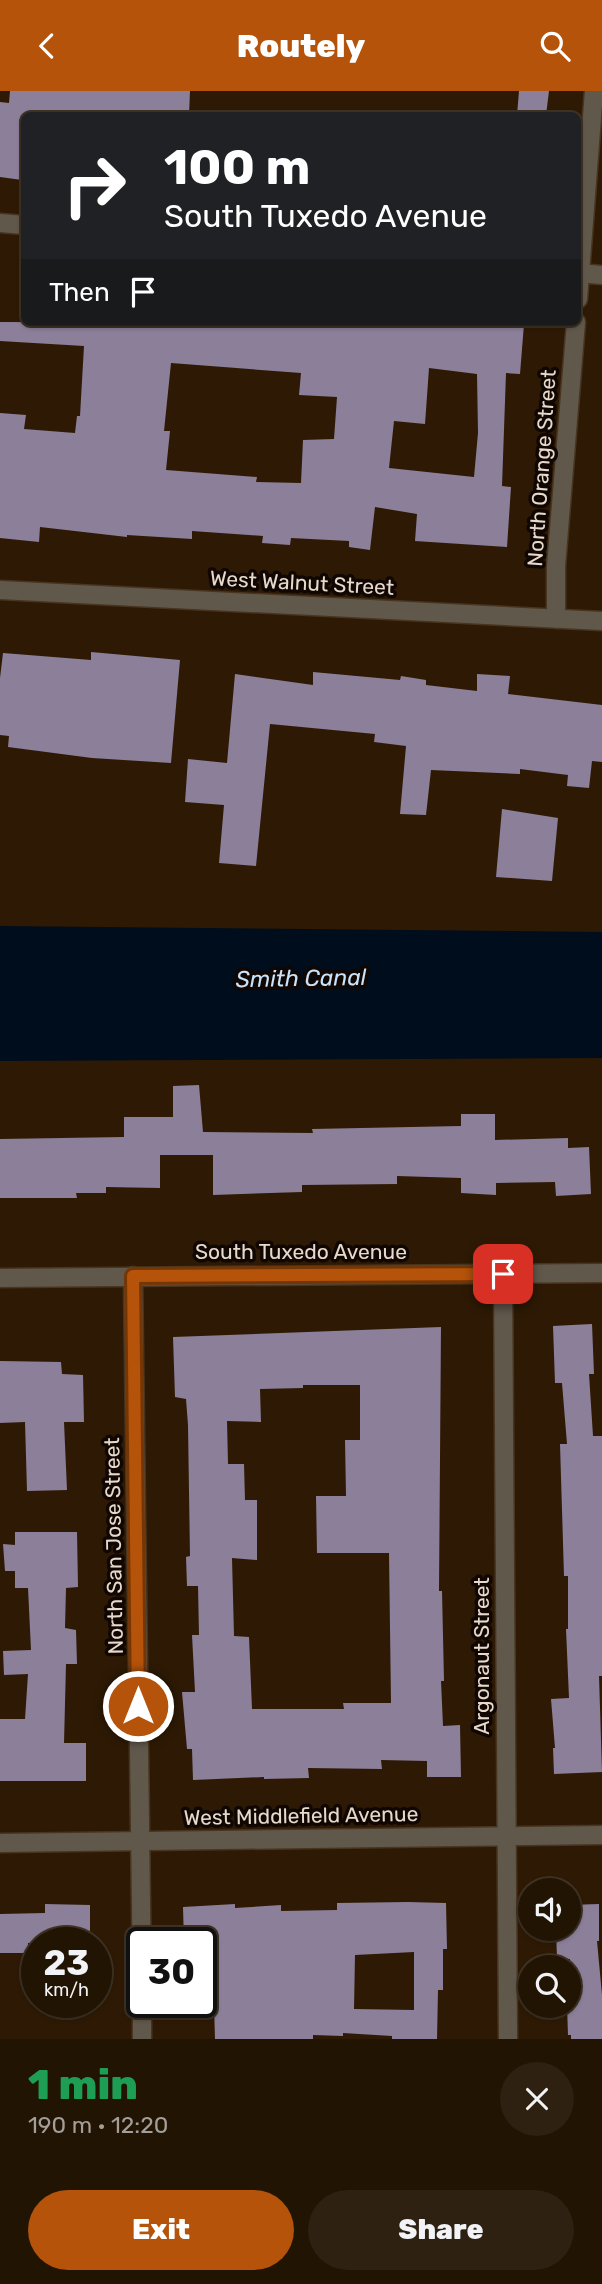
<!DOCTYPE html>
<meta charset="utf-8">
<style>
body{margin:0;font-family:Rubik,sans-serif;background:#2e2112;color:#f1f3f6;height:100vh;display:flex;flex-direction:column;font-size:26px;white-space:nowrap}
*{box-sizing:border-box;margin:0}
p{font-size:23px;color:#a29e9a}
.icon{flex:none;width:38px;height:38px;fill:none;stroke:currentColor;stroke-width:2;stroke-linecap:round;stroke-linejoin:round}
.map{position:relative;height:1948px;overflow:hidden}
.drawer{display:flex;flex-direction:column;background:#221403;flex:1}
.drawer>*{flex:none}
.guide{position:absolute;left:21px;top:21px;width:560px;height:214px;border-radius:10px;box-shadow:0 2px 5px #0004,0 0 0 2px #3f3325;background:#202124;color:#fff;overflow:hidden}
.tools{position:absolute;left:518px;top:1787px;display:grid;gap:14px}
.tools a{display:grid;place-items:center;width:63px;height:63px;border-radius:50%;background:#221403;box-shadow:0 2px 5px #0004,0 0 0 2px #3f3325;font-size:35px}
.speed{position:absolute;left:21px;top:1836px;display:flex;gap:14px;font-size:35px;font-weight:700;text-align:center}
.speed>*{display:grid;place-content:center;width:91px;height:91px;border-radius:50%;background:#221403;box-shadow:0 2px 5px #0004,0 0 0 2px #3f3325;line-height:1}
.speed small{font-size:18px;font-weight:400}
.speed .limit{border:4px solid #111;border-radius:10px;background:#fff;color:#111}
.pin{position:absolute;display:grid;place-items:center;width:60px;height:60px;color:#fff;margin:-30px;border-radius:14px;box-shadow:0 4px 10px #0006}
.me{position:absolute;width:77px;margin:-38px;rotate:0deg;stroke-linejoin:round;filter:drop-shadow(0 0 5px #0008)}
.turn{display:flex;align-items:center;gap:24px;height:147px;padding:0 28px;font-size:32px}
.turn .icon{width:91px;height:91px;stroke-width:2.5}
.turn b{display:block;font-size:49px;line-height:60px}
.then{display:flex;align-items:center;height:66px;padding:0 28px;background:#0003;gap:14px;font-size:26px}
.round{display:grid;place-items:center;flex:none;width:74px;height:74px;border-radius:37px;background:#2e2112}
.head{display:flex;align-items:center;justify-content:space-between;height:119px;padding:0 28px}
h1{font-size:42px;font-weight:800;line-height:52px;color:#1e9e55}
.cta{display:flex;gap:14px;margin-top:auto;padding:14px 28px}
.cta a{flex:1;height:80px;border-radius:42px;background:#b45309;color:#fff;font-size:28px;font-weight:800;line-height:80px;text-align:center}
.cta a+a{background:#2e2112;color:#f1f3f6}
header{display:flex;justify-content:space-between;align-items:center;height:91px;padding:0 28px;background:#b45309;color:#fff;font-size:32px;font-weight:800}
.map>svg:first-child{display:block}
.water{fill:#000d1d}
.building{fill:#8c7f9a;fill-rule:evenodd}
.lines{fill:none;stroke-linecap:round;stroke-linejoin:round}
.minor-casing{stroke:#483520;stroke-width:21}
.minor{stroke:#61584c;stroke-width:18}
.route-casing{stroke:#753606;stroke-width:18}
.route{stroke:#b45309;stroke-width:12}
.labels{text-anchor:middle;stroke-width:7;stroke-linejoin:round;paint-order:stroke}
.street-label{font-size:21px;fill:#e7d9cc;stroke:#100702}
.water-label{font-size:23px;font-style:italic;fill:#c8e3fb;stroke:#100702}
</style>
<header><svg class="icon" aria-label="back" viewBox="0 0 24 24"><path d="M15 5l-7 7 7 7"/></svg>Routely<svg class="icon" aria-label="search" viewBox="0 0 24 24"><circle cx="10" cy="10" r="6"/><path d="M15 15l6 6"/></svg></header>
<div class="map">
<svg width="602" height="1948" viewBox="0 0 602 1948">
<rect width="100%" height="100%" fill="#2e1a04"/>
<path class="water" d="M0,835L602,841V967L0,970Z"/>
<path class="building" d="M10,0H190L189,24L126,20V23L99,19V24H24L22,89L0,86V11L9,12Z
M519,0H549L546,24H517Z
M0,231L524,233L520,283L506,282L502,395L511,396L507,456L415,450L417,423L375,416L370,459L349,456V450L291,447L290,454L262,452L263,445L192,440V448L127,444V446L40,436L39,451L0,447V322L26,324L24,338L75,342L77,325H80L84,255L0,250ZM171,272L301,282L299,304L337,306L334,348L303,349L301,392L256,391L257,386L166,379L170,340H164ZM429,277L477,283L478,342L474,386L389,377L394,330L425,333Z
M91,561L180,569L171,672L92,667L8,656L9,645L0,644V587L3,562L91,569Z
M313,581L400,589L401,585L426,589V594L477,600V583L510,585L508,603L602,614V671L592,670L589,697L567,695L568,684L520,678V683L431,679L426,724L400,723L406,655L374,651L375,643L270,633L256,775L219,772L224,714L185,711L188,668L227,672L235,583L313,594Z
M502,718L558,727L552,790L496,786Z
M199,994L203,1041L313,1042L312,1038L461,1035V1023H495V1049L568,1047V1057L589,1056L591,1103L556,1105L555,1091L496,1092V1104L461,1102V1087L397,1085V1093L302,1094V1101L213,1104V1064H160V1097L106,1096V1102H76L77,1107H0V1048L124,1046V1026H173V995Z
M592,1233L594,1283H589L593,1345H602V1585H599L602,1681L554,1683L553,1657H555L551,1608L569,1607L566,1538H568V1485H564L560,1353H567L562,1292H555L553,1235Z
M441,1236L439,1500H442L444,1590H441L443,1635L460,1634L461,1686H427V1670L381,1669L382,1678L308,1677L309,1687L264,1688V1686L193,1689L192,1658H187L182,1601H195L192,1544H199L198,1495H187L186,1466L190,1465L188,1334L186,1308L175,1306L173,1246ZM303,1294H360V1349H345L346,1405H316L317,1462H389L391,1612H343L344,1618H252L249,1546L234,1545L232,1467L257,1469V1409H245L244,1373H228L227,1330L261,1331L260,1298L303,1297Z
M0,1270L61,1271L62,1283L83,1284L84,1331H64L67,1399L27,1400L25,1331L0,1332Z
M15,1441H77L78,1496L66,1497L65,1537L76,1539L77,1573H66L64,1652H86V1690H0V1628H25L28,1583L4,1584L3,1560L31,1559L28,1497H15V1480H5L3,1453L15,1454Z
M408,1811L446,1812L447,1858H443V1899H438L437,1948H392V1945L343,1942V1945L313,1944V1948H215L214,1914H201V1852H184L183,1816L235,1813V1817L281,1814V1820L337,1819V1812ZM414,1861V1919L354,1918L355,1864Z
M45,1813L90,1814V1852H28V1862H0V1823L45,1822Z
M599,1813V1850H597L602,1904V1948H571V1944H568L567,1914L570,1911V1868H557L556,1838H569V1814Z"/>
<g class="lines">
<g class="minor-casing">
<path id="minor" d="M0,132L24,134
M578,182L602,184
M578,208L594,0
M0,499L602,530
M556,528V475L576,231
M503,1183L508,1948
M133,1185L142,1893
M0,1187L602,1182
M0,1752L602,1744
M142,1911V1948"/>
</g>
<use href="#minor" class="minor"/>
</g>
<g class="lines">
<g class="route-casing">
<path id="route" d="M138,1615L133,1185L503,1183"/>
</g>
<use href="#route" class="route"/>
</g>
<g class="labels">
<g class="street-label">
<text transform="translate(542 377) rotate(-86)" y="7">North Orange Street</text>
<text transform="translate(302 492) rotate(3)" y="7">West Walnut Street</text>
<text x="301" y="1168">South Tuxedo Avenue</text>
<text transform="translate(114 1455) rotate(-91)" y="7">North San Jose Street</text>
<text transform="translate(482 1565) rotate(-90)" y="7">Argonaut Street</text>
<text transform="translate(301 1725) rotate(-1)" y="7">West Middlefield Avenue</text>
</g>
<g class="water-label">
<text transform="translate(301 887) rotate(-1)" y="8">Smith Canal</text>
</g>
</g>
</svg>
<div class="tools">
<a><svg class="icon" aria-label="sound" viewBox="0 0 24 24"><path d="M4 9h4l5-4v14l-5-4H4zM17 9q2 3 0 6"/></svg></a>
<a><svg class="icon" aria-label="search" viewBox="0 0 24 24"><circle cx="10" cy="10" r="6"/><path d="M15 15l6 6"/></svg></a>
</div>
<div class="speed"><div>23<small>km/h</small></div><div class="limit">30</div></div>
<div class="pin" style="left:503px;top:1183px;background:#d93025"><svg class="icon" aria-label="arrive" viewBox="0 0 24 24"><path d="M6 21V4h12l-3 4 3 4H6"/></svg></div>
<svg class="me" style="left:138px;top:1615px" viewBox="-20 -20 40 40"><circle r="17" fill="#b45309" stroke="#fff" stroke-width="3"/><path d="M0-11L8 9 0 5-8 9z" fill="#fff"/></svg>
<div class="guide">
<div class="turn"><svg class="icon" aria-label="right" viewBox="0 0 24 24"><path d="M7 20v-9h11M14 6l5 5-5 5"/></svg><div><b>100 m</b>South Tuxedo Avenue</div></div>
<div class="then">Then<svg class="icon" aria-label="arrive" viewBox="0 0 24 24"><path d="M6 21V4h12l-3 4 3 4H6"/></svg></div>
</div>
</div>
<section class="drawer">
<div class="head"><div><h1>1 min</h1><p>190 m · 12:20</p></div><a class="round"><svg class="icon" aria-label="close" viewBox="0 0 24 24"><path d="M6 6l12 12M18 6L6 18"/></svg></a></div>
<div class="cta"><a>Exit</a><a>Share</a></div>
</section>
